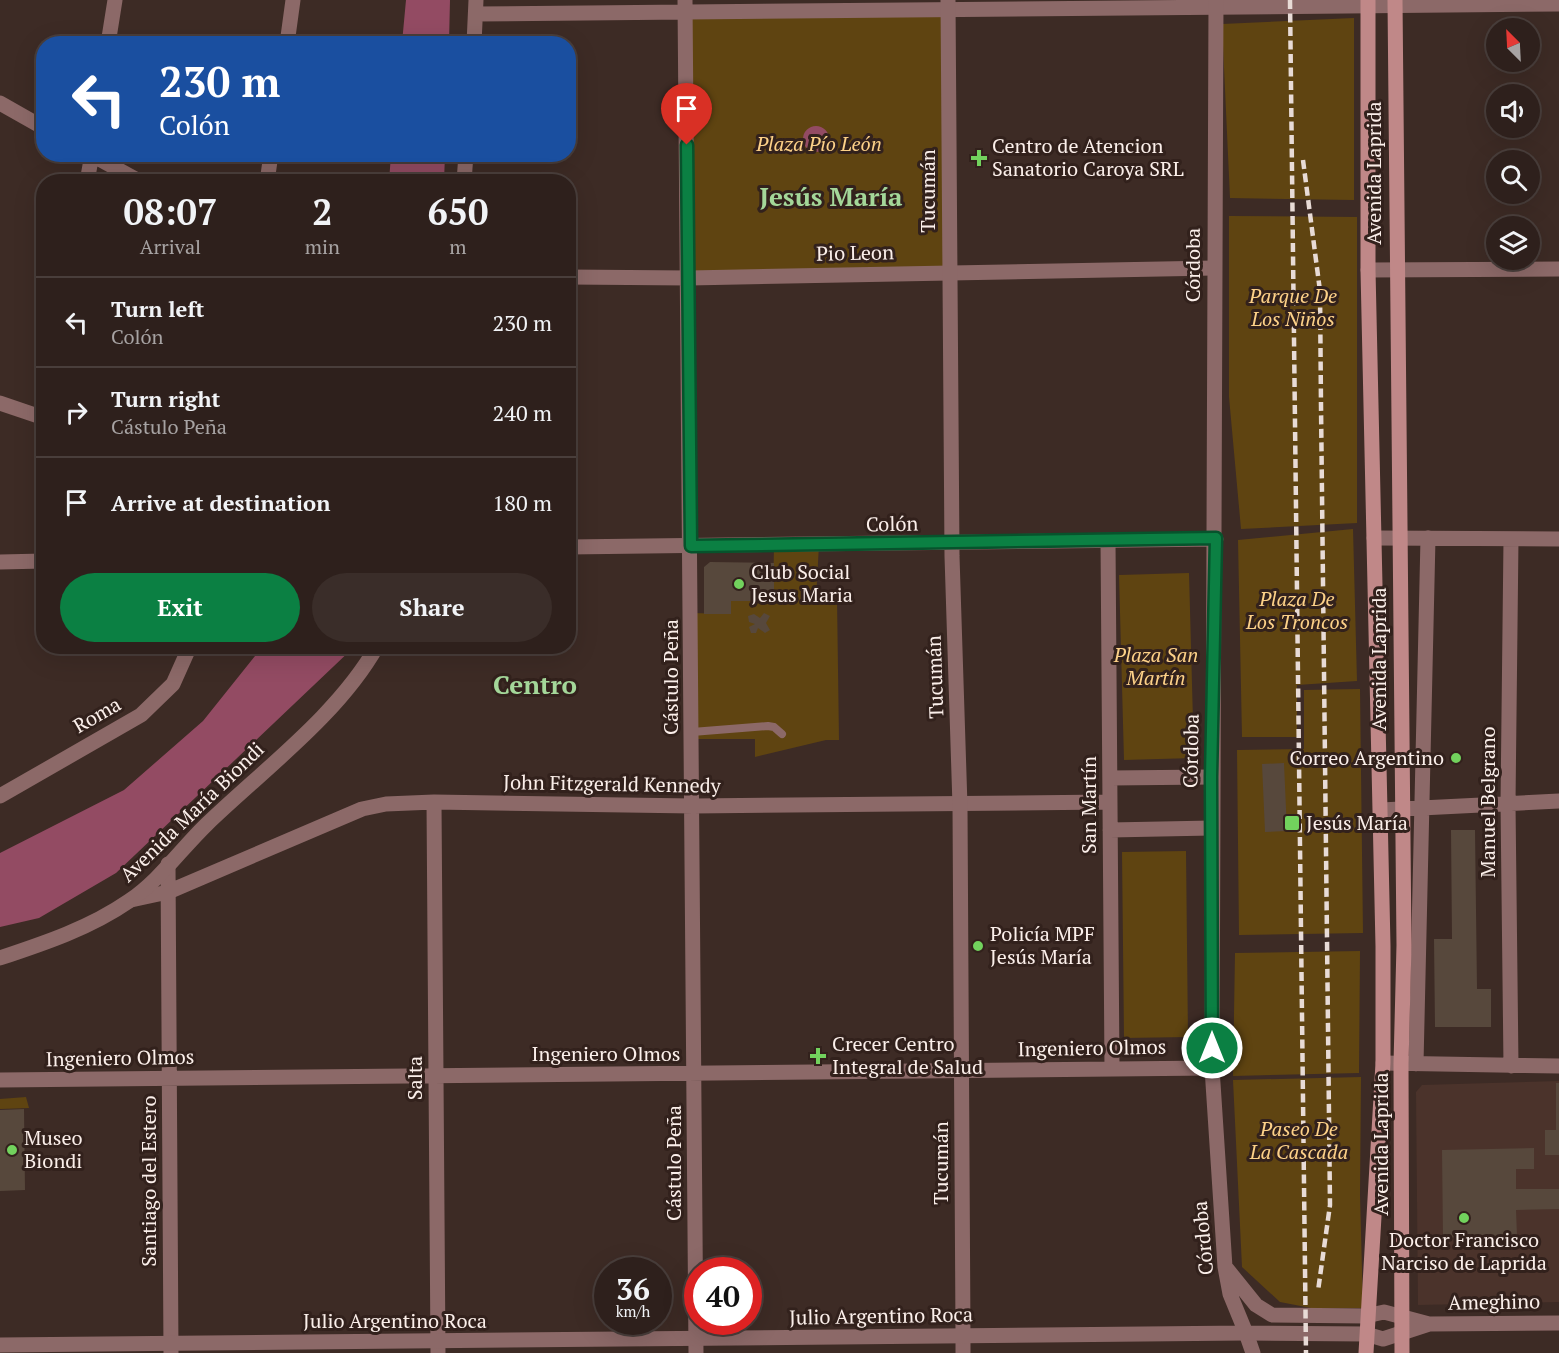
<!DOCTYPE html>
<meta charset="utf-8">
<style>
body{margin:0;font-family:"PT Serif",serif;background:#3a2d29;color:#f1f3f6;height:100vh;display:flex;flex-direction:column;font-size:22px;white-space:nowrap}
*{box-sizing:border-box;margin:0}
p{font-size:20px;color:#a7a3a3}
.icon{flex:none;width:33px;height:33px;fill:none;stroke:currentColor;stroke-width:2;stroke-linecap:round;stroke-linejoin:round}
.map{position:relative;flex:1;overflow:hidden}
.panel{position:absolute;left:36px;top:174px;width:540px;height:480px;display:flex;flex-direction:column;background:#2e201c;border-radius:24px;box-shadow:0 6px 24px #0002,0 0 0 2px #493e3b}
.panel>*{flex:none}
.top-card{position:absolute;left:36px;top:36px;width:540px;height:126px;border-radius:24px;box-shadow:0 6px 24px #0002,0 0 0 2px #493e3b;background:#1a4fa0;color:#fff;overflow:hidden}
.needle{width:39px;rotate:336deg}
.buttons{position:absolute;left:1486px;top:18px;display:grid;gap:12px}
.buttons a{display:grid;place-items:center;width:54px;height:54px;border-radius:50%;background:#2e201c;box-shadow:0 6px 24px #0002,0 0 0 2px #493e3b;font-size:30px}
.speed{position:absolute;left:594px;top:1257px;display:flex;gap:12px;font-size:30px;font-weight:700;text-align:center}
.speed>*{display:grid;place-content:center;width:78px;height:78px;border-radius:50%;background:#2e201c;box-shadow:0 6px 24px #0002,0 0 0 2px #493e3b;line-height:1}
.speed small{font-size:15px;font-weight:400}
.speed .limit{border:9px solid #d22;background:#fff;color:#111}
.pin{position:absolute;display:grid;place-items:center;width:51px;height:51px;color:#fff;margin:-62px -26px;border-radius:50% 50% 50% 0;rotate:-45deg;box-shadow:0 0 6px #0007}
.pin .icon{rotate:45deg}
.me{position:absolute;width:66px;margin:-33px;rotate:0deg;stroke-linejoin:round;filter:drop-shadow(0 0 4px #0008)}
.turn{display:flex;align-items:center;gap:21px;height:126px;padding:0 24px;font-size:27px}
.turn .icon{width:78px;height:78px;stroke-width:2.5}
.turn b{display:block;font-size:42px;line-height:51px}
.eta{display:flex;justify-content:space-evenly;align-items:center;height:102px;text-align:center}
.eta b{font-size:36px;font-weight:700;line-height:42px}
.button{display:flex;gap:12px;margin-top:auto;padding:12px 24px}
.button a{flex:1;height:69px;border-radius:36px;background:#0b8043;color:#fff;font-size:24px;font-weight:700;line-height:69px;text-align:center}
.button a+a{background:#3a2d29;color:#f1f3f6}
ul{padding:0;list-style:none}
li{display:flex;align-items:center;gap:18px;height:90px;padding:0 24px;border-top:2px solid #493e3b}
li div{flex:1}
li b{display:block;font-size:22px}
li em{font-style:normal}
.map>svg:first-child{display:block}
.built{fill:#4b332b}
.green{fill:#5f4411}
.water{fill:#934b63}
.building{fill:#57483c}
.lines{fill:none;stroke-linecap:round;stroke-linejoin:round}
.service{stroke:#8c6968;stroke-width:8}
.minor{stroke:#8c6968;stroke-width:15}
.tertiary{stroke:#8c6968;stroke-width:15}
.secondary{stroke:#c08888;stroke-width:15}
.rail{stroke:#e8dbd6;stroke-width:4.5;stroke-dasharray:9 4.5;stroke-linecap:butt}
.route-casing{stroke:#07532c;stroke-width:15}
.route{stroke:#0b8043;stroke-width:10}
.poi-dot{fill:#72d25d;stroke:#32211c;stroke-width:2}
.labels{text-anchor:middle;stroke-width:6;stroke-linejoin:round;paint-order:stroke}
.park-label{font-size:20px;font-style:italic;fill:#fdd188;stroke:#32211c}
.poi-label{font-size:20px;fill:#fbefea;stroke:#32211c;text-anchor:start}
.street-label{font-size:20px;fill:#fbefea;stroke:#32211c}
.district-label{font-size:26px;font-weight:bold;fill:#a4d799;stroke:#32211c}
</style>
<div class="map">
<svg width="1559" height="1353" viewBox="0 0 1559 1353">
<rect width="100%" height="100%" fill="#3d2b25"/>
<path class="built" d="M1559,1081V1302L1418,1305L1416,1092L1422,1085Z"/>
<path class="green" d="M948,12L950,271L689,278L685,13Z
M1354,18V200L1230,198L1222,24Z
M1229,216L1357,217V523L1241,529L1229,397Z
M1353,529L1357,681L1297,685V737H1242L1238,540Z
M774,545H819L816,598H837L839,740H826L755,757V739H692L691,613L731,614V601H773Z
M1189,573L1194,758L1124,760L1119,575Z
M1360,689L1363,933L1239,935L1237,750L1304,749V690Z
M1186,851L1188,1037L1124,1038L1122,852Z
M1360,951L1359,1073L1233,1076L1235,953Z
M1361,1077L1360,1195L1363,1308H1311L1280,1302L1242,1267L1233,1080Z
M26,1097L29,1108L0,1109V1099Z"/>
<path class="water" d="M406,0H450L449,43H402Z
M803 139a13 13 0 1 1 26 0a13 13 0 1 1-26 0Z
M391,155H445L444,181H389Z
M263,646L354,647L116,873L39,918L0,927V853L124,790L203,721Z"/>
<path class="building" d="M710,562L774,563V601H731V614H704V567Z
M764,613L770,616L766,623L770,630L765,633L758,628L756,633H751L749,627L755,624L749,622L748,616L754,614L760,618Z
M1284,763L1287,831L1265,832L1262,764Z
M1451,830H1475L1477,989H1491V1027H1435L1434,939H1452Z
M1556,1083H1559V1155H1545V1130H1556Z
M24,1109L25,1190L0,1191V1110Z
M1534,1148V1169H1516V1189H1559V1209L1516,1210L1517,1236L1443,1238L1442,1150Z"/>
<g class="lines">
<path class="service" d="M692,732L768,726L774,727L782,734"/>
<path class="minor" d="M685,0L696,1353
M476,14L1559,4
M108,44L115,0
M474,44L476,0
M0,103L44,128
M90,154L141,182
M87,182L92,154
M464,182L466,154
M1368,270L1559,269
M568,277L689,278L1214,268
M0,403L44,418
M1374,538L1559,539
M1511,539L1508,803L1511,1066
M1108,541L1112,1069
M0,562L44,561
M1110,778L1211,777
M0,796L141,715L173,684L190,646
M434,802L438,1353
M1381,810L1559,801
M1110,830L1212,828
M168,864L171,1353
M131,900L168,892L362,809L386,804L434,802L693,806L1110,802
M1383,1063L1559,1066
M1416,1064L1428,538
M0,1080L1212,1068
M1246,1333L1253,1353
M963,1336V1353"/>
<path class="tertiary" d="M948,0L952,556L960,806L963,1336
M1216,0L1212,1068L1225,1267L1230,1294L1246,1333
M287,44L293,0
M267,182L271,154
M568,547L1216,539
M0,958C45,943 90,928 129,901C159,881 181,849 207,824C263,770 339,714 377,646
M1227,1269L1256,1305L1272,1315L1366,1316L1384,1312L1429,1324L1559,1323
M0,1345L1246,1333L1366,1334L1383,1339L1429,1324"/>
<path class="secondary" d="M1395,0L1404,945L1401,1064L1402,1353
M1366,1353L1383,1063V946L1368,270V0"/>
<path class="rail" d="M1290,0L1306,1353
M1303,160L1320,291L1321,405L1330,1205L1318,1291"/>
</g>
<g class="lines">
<g class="route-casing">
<path id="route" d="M687,145L691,546L1216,538L1211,777L1212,1048"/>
</g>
<use href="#route" class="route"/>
</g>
<g class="poi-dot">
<path d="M976 149h6v6h6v6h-6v6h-6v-6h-6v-6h6z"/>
<circle cx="739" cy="584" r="6"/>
<circle cx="1456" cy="758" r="6"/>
<rect x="1284" y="815" width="16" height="16" rx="3"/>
<circle cx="978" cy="946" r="6"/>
<path d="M815 1047h6v6h6v6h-6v6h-6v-6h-6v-6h6z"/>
<circle cx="12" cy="1150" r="6"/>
<circle cx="1464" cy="1218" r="6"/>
</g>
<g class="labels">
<g class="park-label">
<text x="819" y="151">Plaza Pío León</text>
<text x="1293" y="303">Parque De<tspan x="1293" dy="23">Los Niños</tspan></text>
<text x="1297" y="606">Plaza De<tspan x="1297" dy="23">Los Troncos</tspan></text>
<text x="1156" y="662">Plaza San<tspan x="1156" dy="23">Martín</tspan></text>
<text x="1299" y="1136">Paseo De<tspan x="1299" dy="23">La Cascada</tspan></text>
</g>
<g class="poi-label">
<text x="992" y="153">Centro de Atencion<tspan x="992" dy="23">Sanatorio Caroya SRL</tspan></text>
<text x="751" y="579">Club Social<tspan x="751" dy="23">Jesus Maria</tspan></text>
<text x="1444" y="765" text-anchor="end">Correo Argentino</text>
<text x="1306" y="830">Jesús María</text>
<text x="990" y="941">Policía MPF<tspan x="990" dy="23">Jesús María</tspan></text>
<text x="832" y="1051">Crecer Centro<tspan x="832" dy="23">Integral de Salud</tspan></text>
<text x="24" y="1145">Museo<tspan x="24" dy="23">Biondi</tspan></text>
<text x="1464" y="1247" text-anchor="middle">Doctor Francisco<tspan x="1464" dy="23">Narciso de Laprida</tspan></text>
</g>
<g class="street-label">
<text transform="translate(1374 173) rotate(-90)" y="7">Avenida Laprida</text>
<text transform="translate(928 191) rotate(-90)" y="7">Tucumán</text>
<text transform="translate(855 253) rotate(-1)" y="7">Pio Leon</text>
<text transform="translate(1193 265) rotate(-90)" y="7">Córdoba</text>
<text transform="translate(892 524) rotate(-1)" y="7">Colón</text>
<text transform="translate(1379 659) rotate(-90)" y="7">Avenida Laprida</text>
<text transform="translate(671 677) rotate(-90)" y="7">Cástulo Peña</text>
<text transform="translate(935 677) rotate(-92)" y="7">Tucumán</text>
<text transform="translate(97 715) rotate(-30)" y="7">Roma</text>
<text transform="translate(1191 751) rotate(-89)" y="7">Córdoba</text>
<text transform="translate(612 784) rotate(1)" y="7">John Fitzgerald Kennedy</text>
<text transform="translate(1488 802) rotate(-90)" y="7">Manuel Belgrano</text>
<text transform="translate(1089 805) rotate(-90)" y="7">San Martín</text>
<text transform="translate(192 812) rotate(-44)" y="7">Avenida María Biondi</text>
<text transform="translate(1092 1048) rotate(-1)" y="7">Ingeniero Olmos</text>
<text x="606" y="1061">Ingeniero Olmos</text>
<text transform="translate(120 1058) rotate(-1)" y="7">Ingeniero Olmos</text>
<text transform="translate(415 1078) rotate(-90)" y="7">Salta</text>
<text transform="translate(1381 1144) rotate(-90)" y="7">Avenida Laprida</text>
<text transform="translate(674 1163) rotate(-90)" y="7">Cástulo Peña</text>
<text transform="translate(941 1163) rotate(-90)" y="7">Tucumán</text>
<text transform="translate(149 1181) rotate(-90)" y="7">Santiago del Estero</text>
<text transform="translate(1203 1238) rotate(-95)" y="7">Córdoba</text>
<text transform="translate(1494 1302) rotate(-1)" y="7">Ameghino</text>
<text transform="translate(881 1316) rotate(-1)" y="7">Julio Argentino Roca</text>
<text x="395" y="1328">Julio Argentino Roca</text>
</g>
<g class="district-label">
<text x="831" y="206">Jesús María</text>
<text x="535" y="694">Centro</text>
</g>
</g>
</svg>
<div class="buttons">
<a><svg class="needle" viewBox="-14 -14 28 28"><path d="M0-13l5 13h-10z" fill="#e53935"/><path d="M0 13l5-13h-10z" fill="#a7a3a3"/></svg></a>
<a><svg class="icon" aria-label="sound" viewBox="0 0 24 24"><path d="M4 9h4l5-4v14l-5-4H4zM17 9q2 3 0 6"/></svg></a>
<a><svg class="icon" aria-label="search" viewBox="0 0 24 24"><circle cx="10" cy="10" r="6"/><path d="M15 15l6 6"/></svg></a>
<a><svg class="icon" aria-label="layers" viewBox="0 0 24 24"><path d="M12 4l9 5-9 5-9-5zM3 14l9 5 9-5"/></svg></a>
</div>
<div class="speed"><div>36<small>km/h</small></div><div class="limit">40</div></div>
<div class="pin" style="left:687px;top:145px;background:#d93025"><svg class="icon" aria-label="arrive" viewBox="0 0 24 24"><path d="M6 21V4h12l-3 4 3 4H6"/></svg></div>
<svg class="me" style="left:1212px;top:1048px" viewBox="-20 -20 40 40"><circle r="17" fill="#0b8043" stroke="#fff" stroke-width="3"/><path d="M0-11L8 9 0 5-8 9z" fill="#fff"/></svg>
<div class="top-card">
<div class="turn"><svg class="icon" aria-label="left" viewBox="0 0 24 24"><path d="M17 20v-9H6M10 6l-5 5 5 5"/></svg><div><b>230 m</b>Colón</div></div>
</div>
<section class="panel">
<div class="eta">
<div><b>08:07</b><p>Arrival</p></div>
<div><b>2</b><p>min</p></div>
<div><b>650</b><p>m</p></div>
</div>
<ul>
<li><svg class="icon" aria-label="left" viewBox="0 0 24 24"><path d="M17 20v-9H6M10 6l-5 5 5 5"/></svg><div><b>Turn left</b><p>Colón</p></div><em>230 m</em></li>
<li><svg class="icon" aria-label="right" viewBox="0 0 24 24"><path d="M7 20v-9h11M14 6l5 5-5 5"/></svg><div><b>Turn right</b><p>Cástulo Peña</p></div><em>240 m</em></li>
<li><svg class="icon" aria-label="arrive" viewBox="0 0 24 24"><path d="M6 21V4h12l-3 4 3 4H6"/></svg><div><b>Arrive at destination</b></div><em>180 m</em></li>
</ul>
<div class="button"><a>Exit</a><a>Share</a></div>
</section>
</div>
